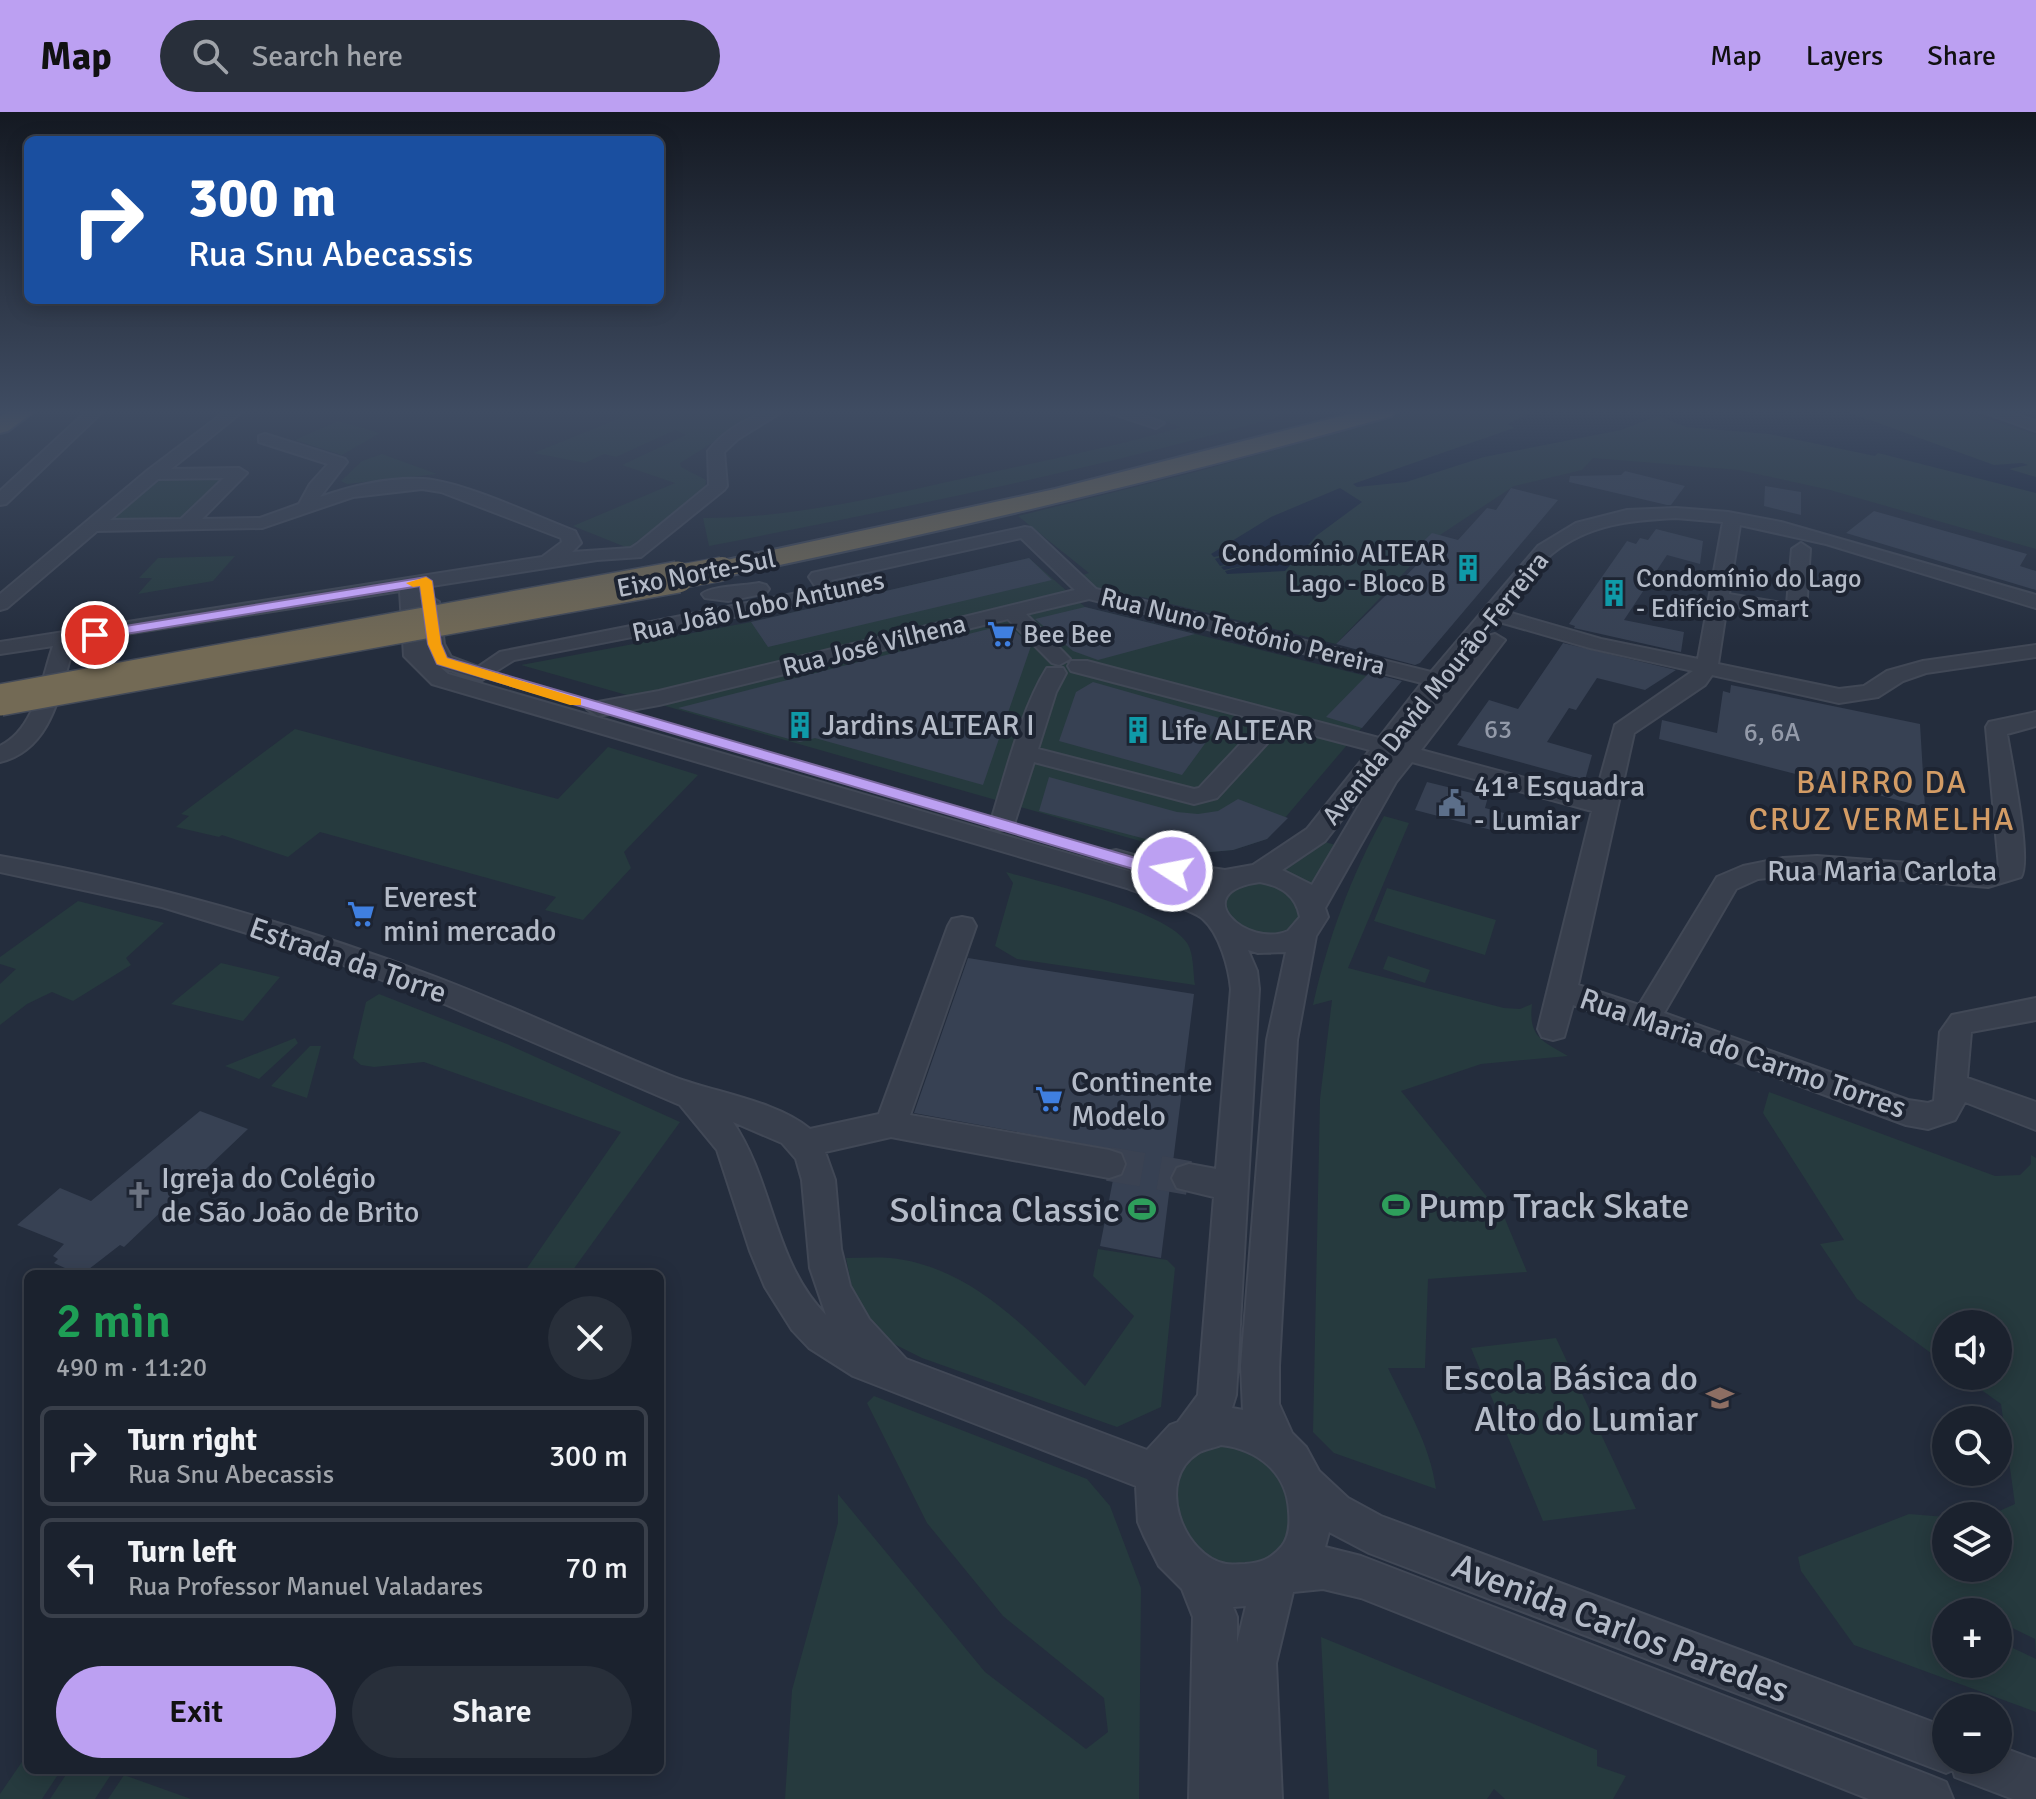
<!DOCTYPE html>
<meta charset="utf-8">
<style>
body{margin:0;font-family:Signika,sans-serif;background:#282f3a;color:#f1f3f6;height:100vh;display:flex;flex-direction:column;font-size:30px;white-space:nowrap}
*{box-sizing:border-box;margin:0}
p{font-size:26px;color:#a0a4aa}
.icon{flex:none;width:44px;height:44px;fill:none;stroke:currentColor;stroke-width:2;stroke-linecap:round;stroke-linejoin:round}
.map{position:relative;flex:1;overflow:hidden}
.sheet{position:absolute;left:24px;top:1158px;width:640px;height:504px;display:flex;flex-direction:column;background:#1b222e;border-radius:12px;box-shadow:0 4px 20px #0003,0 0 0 2px #393f4a}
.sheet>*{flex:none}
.banner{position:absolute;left:24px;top:24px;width:640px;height:168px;border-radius:12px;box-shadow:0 4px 20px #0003,0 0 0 2px #393f4a;background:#1a4fa0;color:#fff;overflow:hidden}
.buttons{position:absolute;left:1932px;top:1198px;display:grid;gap:16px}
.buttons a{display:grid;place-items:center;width:80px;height:80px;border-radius:50%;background:#1b222e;box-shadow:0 4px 20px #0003,0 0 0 2px #393f4a;font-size:40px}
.pin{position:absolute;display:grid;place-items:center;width:68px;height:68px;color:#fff;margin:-34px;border:4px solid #fff;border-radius:50%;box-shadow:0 2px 8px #0007}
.me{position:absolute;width:88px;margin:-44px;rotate:281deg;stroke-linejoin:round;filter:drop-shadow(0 0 6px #0008)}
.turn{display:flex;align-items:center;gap:28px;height:168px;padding:0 32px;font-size:36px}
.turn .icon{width:104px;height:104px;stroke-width:2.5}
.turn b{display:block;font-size:56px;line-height:68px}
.round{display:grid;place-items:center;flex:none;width:84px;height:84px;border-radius:42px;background:#282f3a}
.summary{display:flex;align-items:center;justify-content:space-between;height:136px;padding:0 32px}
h1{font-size:48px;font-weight:600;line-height:60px;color:#1e9e55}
.button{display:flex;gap:16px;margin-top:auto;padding:16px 32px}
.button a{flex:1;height:92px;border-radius:48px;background:#bca0f2;color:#111;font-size:32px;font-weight:600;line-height:92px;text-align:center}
.button a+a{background:#282f3a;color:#f1f3f6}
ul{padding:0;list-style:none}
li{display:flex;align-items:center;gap:24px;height:100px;margin:0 16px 12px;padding:0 16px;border:4px solid #393f4a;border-radius:12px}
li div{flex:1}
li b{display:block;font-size:30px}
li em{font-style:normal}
header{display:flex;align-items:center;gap:48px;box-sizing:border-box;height:112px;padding:0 40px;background:#bca0f2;color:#111}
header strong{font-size:38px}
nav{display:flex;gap:44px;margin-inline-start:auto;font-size:28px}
.search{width:560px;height:72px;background:#282f3a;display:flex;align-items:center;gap:20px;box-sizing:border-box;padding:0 28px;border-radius:44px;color:#a0a4aa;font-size:30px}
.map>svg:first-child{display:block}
.green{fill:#263a3e}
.water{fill:#18243b}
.building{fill:#374153}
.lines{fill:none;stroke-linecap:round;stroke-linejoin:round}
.minor-tunnel{stroke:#3a4252;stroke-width:34;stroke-dasharray:34 17;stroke-linecap:butt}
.minor-casing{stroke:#414856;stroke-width:4}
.highway-casing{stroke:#434a58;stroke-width:4}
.minor{fill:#383f4d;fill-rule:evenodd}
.highway{fill:#736a55;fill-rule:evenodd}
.highway-bridge-far1-casing{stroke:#434a58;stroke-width:26;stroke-linecap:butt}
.highway-bridge-casing{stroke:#434a58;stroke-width:34;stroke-linecap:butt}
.highway-bridge-far1{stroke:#736a55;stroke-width:24}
.highway-bridge{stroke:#736a55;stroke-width:31}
.route{fill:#bca0f2;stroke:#7a689d;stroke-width:2}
.slow{fill:#f59e0b}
.labels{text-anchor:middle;stroke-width:8;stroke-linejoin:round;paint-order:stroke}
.far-poi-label{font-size:26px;fill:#b4bbc8;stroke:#1d2432;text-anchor:start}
.far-street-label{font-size:26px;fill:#b4bbc8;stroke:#1d2432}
.number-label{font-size:26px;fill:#939aa9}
.poi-label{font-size:30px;fill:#b4bbc8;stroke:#1d2432;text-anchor:start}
.street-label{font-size:30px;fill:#b4bbc8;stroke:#1d2432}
.neighbourhood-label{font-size:32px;letter-spacing:2px;fill:#d39c65;stroke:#1d2432}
.near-poi-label{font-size:36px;fill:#b4bbc8;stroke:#1d2432;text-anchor:end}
.near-street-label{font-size:36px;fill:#b4bbc8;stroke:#1d2432}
</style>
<header>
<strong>Map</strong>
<div class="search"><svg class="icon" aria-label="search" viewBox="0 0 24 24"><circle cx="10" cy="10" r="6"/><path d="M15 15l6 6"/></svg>Search here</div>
<nav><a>Map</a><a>Layers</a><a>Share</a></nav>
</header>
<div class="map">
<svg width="2036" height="1687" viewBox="0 0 2036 1687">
<rect width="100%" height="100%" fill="#242d3d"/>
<path class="green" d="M624,299H764L680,351L681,355L706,368L705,379L628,436L573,414L675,371L622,353L686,323L675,318L616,345L604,342L585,351L534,341L620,306Z
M1156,299C1177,299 1202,309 1219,304L1222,299H1298C1105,356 907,395 709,434L703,406C796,406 888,383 979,363C1046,348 1115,335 1181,315L1147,304Z
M1415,299H1963L2036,323V437L1830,378L1739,358L1593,346L1582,358L1514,374L1440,423L1336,532L1138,484L1132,490L1103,479L1080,464L1089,461L1018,404L1199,359Z
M338,309L380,321L342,343L295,328Z
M382,342L437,362L347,372L341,369L362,349Z
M233,360L185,413L91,414L154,362Z
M235,444L213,469L138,482L152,466H139L158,446Z
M1029,446L1085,495L1399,572L1267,727L1233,738L1199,741L1168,737L521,553L751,510Z
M295,617L558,687L608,635L698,663L624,740L631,756L583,808L545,798L556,785L320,720L288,745L222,723L219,725L176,715L189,704L181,702Z
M1384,704L1409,711L1348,856L1504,896L1520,897L1532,892C1528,926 1543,929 1568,944L1481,952L1401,979L1505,1107L1527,1160L1428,1167L1425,1256H1388C1407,1296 1430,1332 1436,1377L1334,1341L1313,1320L1320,987L1332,888L1313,893C1328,826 1351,764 1384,704Z
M1321,729L1336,733L1317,774H1311L1284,758L1308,743Z
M1006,760C1047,772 1166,798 1187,831C1194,841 1193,862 1195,873L1017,847L995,834L1013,771Z
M1255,769L1278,773L1300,792V808C1278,829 1259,822 1232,814L1221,784L1226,777Z
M1387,776L1496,808L1485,843L1374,809Z
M78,789L164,811L126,846L131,853L73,889L52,880L27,892L0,913V872L16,857L0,852V845Z
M1388,844L1430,858L1425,871L1383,857Z
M221,851L280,865L243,909L171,892Z
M379,882L507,932L680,1010L570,1162H523L621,1020L424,950L374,955L361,953L353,946L366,890Z
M295,926L298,931L259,967L225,954Z
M310,934H321L307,986L271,974Z
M1769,980L1995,1064L2020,1063L2031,1052V1043L2036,1046V1544L2035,1527L1998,1509V1500H1946V1552H1998V1529L2036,1547V1600L1854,1533L1801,1459L1798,1445L1909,1402L1946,1405V1456H1998V1404H1988L2015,1392L2001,1292L1962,1264H1998V1212H1946V1252L1857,1187L1820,1132L1844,1128L1763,1001Z
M1098,1137L1167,1148L1175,1156L1161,1295L1117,1315L922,1246L890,1230L862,1201L852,1176L846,1146C861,1146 876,1145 890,1146C972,1154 1030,1220 1085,1274L1134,1204L1093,1164Z
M1556,1226L1636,1397L1543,1409L1471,1236Z
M874,1284L1087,1367L1110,1394L1141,1476L1139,1687H785L792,1578L838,1411V1382L985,1560L1086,1637L1108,1620L1104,1586L1003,1504L927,1411L867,1291Z
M1224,1333C1288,1337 1321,1434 1253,1451C1180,1469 1137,1347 1224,1333Z
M1321,1525L1597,1638V1654L1626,1664L1613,1687H1505L1494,1677L1487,1687H1329Z
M28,1641V1658H61L42,1687H0V1682Z
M69,1658H114L95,1687H50Z
M124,1663L191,1687H108Z"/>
<path class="water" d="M1532,299H1845L1994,353L2022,351L2028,353L2009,357L2036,365V381L1878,341L1875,344L1769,322L1686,315L1658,304L1621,318L1484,345L1406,370L1357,375L1353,372L1514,316L1508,312Z
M1340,376L1362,390L1316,424L1285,459L1227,462L1225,459L1252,452L1224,458L1221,455L1247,448L1220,454L1215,447L1229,442L1214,445L1211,442L1271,405Z"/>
<path class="building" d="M1625,359L1685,374L1671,393H1667L1569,370L1570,364L1621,363Z
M1765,374L1801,380V403L1764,394Z
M1511,376L1558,388L1420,551L1415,553L1336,532L1423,447L1408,444L1432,421L1458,428L1487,396L1496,398Z
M1874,399L2027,442L2020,454L2036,459V478L1846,421Z
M1656,417L1703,429L1700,452L1667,443L1624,508L1684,520L1681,540L1574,516L1575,514L1569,512L1627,429L1636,432L1640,426L1648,428Z
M1029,446L1052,468L768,535L751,510Z
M1085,495L1195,522L1098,548L1073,539L1035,507Z
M1008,512L1031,534L983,673L815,626L800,630L678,596Z
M1563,531L1676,558L1645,578L1597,566L1576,598L1569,596L1547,630L1592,643L1585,668L1457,633L1489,588L1518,597Z
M1369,561L1402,569L1362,616L1326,605Z
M1093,570L1223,607L1182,663L1059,629L1076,580Z
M1731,573L1920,612L1925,695L1659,627L1662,608L1717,621L1723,579L1730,581Z
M1049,665L1177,700L1198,702L1218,699L1238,687L1288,706L1267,727L1233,738L1199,741L1039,699Z
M1427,670L1488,685L1485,696L1504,701L1499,720L1415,698Z
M968,846L1194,882L1161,1146L1100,1134L1113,1068L1124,1063L1128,1053L1122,1039L914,1001Z
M200,999L248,1017L124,1135L120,1133L89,1157L84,1156L78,1162L54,1151L58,1147L53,1144L64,1132L17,1113L60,1076L91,1089Z"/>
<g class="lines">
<path class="minor-tunnel" d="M1109,1052L1189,1066"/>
<g class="minor-casing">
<path id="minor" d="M87,299H103L6,392L0,393V379Z
M226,299H243L171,357L239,356L247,361L202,407L260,406L299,392L310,372L328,352L259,330V324L265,322L345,347L347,350L320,385C351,374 390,365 424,367C464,370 535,404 575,419L581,431L572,440L631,436L637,432L709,373L708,339C726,317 755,299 783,299L738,327L724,340L727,374L724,378L641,445L597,448L419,476L420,488L429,484L439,490L444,532L451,545L478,555L500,540L817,477L809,465L812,461L1025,415L1031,416L1096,477L1431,560L1538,434L1576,411L1627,398L1676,396L1728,400L1781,410L2036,483V496L1826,432L1740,413L1729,482L1787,492L1792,437L1801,431L1810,437L1806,500L1796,506L1727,493L1718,552L1839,577L1864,574L1887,559L1923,549L2036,533V545L1926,561L1903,569L1878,585L1839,591L1712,563L1705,573L1634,621L1578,873L1639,893L1717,765L1743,754L1783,746L1817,744L1988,757L1999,755L1986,615L1989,610L2036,600V614L2007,622C2011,648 2032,747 2021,765L1988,775L1817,761L1758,767L1736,777L1664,901L1908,988L1928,991L1934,989L1940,920L1952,903L2036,886V908L1971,920L1967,966L2036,990V1018L1965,990L1955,1008L1928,1017L1906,1013L1674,927L1573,893L1564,925L1553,928L1542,925L1538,917L1592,699L1412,650L1396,670L1325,796L1328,805L1316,824L1297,928L1279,1254V1292L1292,1321L1306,1335L1319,1359L1348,1386L1381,1404L1946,1615V1648H1998V1634L2036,1648V1687H2013L1955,1665L1953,1658L1946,1661L1369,1441L1329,1420L1325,1435L1361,1444L1929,1663L1946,1670L1953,1687H1869L1361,1486L1323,1477L1293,1480L1276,1551L1282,1687H1189L1193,1505L1182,1477L1159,1454L1144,1424L1138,1410L1136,1374L853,1264L809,1236L792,1218L765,1175L750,1139L717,1038L680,993L447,893L312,841L162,795L0,760V744C148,770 292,811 433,864C513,894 590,931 669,963C710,980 776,988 810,1017L879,1002L948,814L952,807L962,805L972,807L976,814L910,1003L1109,1038L1121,1042L1125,1052L1121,1062L1109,1066L891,1025L825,1040L835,1068L841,1137L850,1174L869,1207L906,1247L1147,1338L1170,1313L1178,1310L1198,1283L1214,1085L1177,1076L1172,1066L1177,1056L1189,1052L1216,1057L1231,877C1229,856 1220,822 1203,807C1192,797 1143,783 1127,776L432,572L404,544L400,479L75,530C60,576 54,637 0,650V634C35,617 41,569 53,534L0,542V530L542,445L562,430L561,426L441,380L422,377L353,385L262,416L97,419L7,496L0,498V482L148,358ZM224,366L181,407L110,408L158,367ZM1676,406L1723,410L1698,547L1601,527L1504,499C1520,481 1534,456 1553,441C1589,412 1632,408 1676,406ZM1021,426L1075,478L659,579L598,590L587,597L598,604L659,593L1008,507L1052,551L1059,553L1070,547L1026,502L1089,487L1422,571L1379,626L1087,549H1071L1068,554L1071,559L1262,609L1199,676L1194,677L1038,637L1056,580L1066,561L1063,556H1047C1021,597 1005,665 990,712L993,718H1011L1014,712L1034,650L1194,692L1217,686L1282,615L1370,638L1307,717L1253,753L1225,758L1148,747L1116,738L1107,740L1103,746L1107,752L1146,763L1205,773L1198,784L1145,764L448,562L440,555L482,568L514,548L847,483L854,481L857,477L854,473L835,474L831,468ZM1496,509L1590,536L1693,559L1615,613L1595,685L1421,638L1505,528L1495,522L1488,524L1377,663L1312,773L1282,758L1325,729ZM1260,770C1281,774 1296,783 1300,805L1288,819C1247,837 1185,780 1260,770ZM1248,838L1258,841L1286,840L1267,928L1241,1254L1243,1298L1232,1296L1236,1283L1259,877L1257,859ZM733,1010L782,1031L796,1047L802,1068L810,1156L826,1203C773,1149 774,1071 733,1010ZM1221,1333C1257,1337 1287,1360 1289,1399C1290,1411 1290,1424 1282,1434C1271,1447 1261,1451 1245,1452C1239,1452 1232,1453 1226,1452C1183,1444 1154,1368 1198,1341C1204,1337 1214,1336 1221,1333ZM1246,1494L1237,1531V1505L1233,1495Z
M1105,299H1129L1164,311L1156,316Z
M1981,299H2003L2036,309V319Z
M759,471L766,473L769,477L766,481L728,489L705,486L702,482C711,474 745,474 759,471Z"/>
</g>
<g class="highway-casing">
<path id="highway" d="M9,299H35L8,319L0,321V304Z
M1361,299H1395L1392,304C1171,366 947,419 722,465L712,463L708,457L712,451L722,449L1055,377Z"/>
</g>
<use href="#minor" class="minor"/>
<use href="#highway" class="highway"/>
<g class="highway-bridge-far1-casing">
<path id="highway-bridge-far1" d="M667,467L722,457"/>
</g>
<g class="highway-bridge-casing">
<path id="highway-bridge" d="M0,588L678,465"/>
</g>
<use href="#highway-bridge-far1" class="highway-bridge-far1"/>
<use href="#highway-bridge" class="highway-bridge"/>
</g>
<linearGradient id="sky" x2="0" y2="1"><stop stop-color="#141922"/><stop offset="0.56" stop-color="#3f4c62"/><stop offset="1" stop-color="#3f4c62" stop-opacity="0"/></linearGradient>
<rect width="2036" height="535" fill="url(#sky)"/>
<path class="route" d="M426,465L432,469L441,532L447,546L1146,749L1178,755L1181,759L1172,764L1140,759L437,552L428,532L420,474L95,527L89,523L95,519Z"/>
<path class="slow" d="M426,465L432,469L441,532L447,546L581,587V593H570L437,552L428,532L420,474L413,475L406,471Z"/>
<defs>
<g id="building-bare" transform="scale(2.16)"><path d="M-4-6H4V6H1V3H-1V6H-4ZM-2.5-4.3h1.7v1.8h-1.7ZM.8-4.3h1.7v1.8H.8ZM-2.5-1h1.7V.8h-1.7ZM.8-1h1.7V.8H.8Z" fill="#0f9aa8" stroke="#1d2432" stroke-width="2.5" paint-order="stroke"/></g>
<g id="supermarket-bare" transform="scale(2.16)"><path d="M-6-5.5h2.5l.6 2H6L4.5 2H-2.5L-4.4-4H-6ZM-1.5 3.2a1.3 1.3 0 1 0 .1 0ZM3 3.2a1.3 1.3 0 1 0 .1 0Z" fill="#3f7fe0" stroke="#1d2432" stroke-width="2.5" paint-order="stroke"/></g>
<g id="civic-bare" transform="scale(2.16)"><path d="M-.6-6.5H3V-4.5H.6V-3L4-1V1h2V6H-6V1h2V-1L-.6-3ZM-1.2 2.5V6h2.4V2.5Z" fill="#5c6f8a" stroke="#1d2432" stroke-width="2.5" paint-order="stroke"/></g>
<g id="church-bare" transform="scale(2.16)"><path d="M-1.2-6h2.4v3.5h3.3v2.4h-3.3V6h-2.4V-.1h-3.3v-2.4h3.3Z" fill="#6b7280" stroke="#1d2432" stroke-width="2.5" paint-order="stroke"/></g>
<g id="stadium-bare" transform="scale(2.16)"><path d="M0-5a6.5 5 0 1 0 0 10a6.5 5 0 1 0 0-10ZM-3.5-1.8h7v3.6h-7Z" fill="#2e9e5b" stroke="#1d2432" stroke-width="2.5" paint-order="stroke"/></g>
<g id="school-bare" transform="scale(2.16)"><path d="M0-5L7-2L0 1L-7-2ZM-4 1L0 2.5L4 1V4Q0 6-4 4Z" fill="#8d6e63" stroke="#1d2432" stroke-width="2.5" paint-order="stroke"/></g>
</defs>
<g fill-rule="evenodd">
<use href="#building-bare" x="1468" y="456"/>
<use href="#building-bare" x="1614" y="481"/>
<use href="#supermarket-bare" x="1001" y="522"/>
<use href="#building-bare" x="800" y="613"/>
<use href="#building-bare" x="1138" y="618"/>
<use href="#civic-bare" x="1452" y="691"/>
<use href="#supermarket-bare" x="361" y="802"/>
<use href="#supermarket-bare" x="1049" y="987"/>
<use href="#church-bare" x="139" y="1083"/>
<use href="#stadium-bare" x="1396" y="1093"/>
<use href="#stadium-bare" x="1142" y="1097"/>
<use href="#school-bare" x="1720" y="1286"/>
</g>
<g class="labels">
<g class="far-poi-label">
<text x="1446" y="450" text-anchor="end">Condomínio ALTEAR<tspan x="1446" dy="30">Lago - Bloco B</tspan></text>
<text x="1636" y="475">Condomínio do Lago<tspan x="1636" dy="30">- Edifício Smart</tspan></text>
<text x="1023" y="531">Bee Bee</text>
</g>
<g class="far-street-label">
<text transform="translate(696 461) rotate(-11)" y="9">Eixo Norte-Sul</text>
<text transform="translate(758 494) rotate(-12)" y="9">Rua João Lobo Antunes</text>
<text transform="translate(1243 519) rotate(14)" y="9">Rua Nuno Teotónio Pereira</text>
<text transform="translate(874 533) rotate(-14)" y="9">Rua José Vilhena</text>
<text transform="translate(1435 576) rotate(-51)" y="9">Avenida David Mourão-Ferreira</text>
</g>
<g class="number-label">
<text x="1498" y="626">63</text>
<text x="1772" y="629">6, 6A</text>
</g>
<g class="poi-label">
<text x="822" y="623">Jardins ALTEAR I</text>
<text x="1160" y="628">Life ALTEAR</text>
<text x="1474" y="684">41ª Esquadra<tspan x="1474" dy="34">- Lumiar</tspan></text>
<text x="383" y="795">Everest<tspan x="383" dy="34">mini mercado</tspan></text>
<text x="1071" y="980">Continente<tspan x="1071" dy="34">Modelo</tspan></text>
<text x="161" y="1076">Igreja do Colégio<tspan x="161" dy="34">de São João de Brito</tspan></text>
</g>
<g class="street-label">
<text x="1882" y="769">Rua Maria Carlota</text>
<text transform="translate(348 848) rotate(19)" y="10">Estrada da Torre</text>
<text transform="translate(1743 941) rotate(19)" y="10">Rua Maria do Carmo Torres</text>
</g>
<g class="neighbourhood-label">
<text x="1882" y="681">BAIRRO DA<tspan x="1882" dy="37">CRUZ VERMELHA</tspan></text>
</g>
<g class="near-poi-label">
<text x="1418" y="1106" text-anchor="start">Pump Track Skate</text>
<text x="1120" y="1110">Solinca Classic</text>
<text x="1698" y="1278">Escola Básica do<tspan x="1698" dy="41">Alto do Lumiar</tspan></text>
</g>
<g class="near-street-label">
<text transform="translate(1621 1515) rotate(21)" y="13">Avenida Carlos Paredes</text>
</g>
</g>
</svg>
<div class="buttons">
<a><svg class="icon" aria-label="sound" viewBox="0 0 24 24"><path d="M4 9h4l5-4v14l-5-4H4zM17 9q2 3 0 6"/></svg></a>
<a><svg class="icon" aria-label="search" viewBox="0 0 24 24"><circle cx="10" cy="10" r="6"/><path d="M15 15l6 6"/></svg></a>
<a><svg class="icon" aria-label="layers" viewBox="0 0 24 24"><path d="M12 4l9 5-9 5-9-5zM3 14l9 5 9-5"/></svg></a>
<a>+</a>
<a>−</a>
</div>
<div class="pin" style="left:95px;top:523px;background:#d93025"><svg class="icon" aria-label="arrive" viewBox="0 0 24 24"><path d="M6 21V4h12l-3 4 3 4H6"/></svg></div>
<svg class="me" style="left:1172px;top:759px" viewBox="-20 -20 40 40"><circle r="17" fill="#bca0f2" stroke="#fff" stroke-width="3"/><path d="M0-11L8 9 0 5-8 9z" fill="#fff"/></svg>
<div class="banner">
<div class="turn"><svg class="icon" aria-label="right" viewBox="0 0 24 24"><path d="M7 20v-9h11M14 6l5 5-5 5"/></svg><div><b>300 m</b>Rua Snu Abecassis</div></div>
</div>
<section class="sheet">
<div class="summary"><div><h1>2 min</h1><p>490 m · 11:20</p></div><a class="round"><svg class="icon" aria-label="close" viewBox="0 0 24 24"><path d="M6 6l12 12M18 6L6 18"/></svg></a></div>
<ul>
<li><svg class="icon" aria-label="right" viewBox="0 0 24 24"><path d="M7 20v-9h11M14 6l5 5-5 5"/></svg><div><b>Turn right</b><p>Rua Snu Abecassis</p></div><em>300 m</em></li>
<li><svg class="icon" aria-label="left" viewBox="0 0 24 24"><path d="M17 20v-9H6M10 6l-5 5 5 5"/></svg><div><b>Turn left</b><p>Rua Professor Manuel Valadares</p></div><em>70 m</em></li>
</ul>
<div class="button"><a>Exit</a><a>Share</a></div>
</section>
</div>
